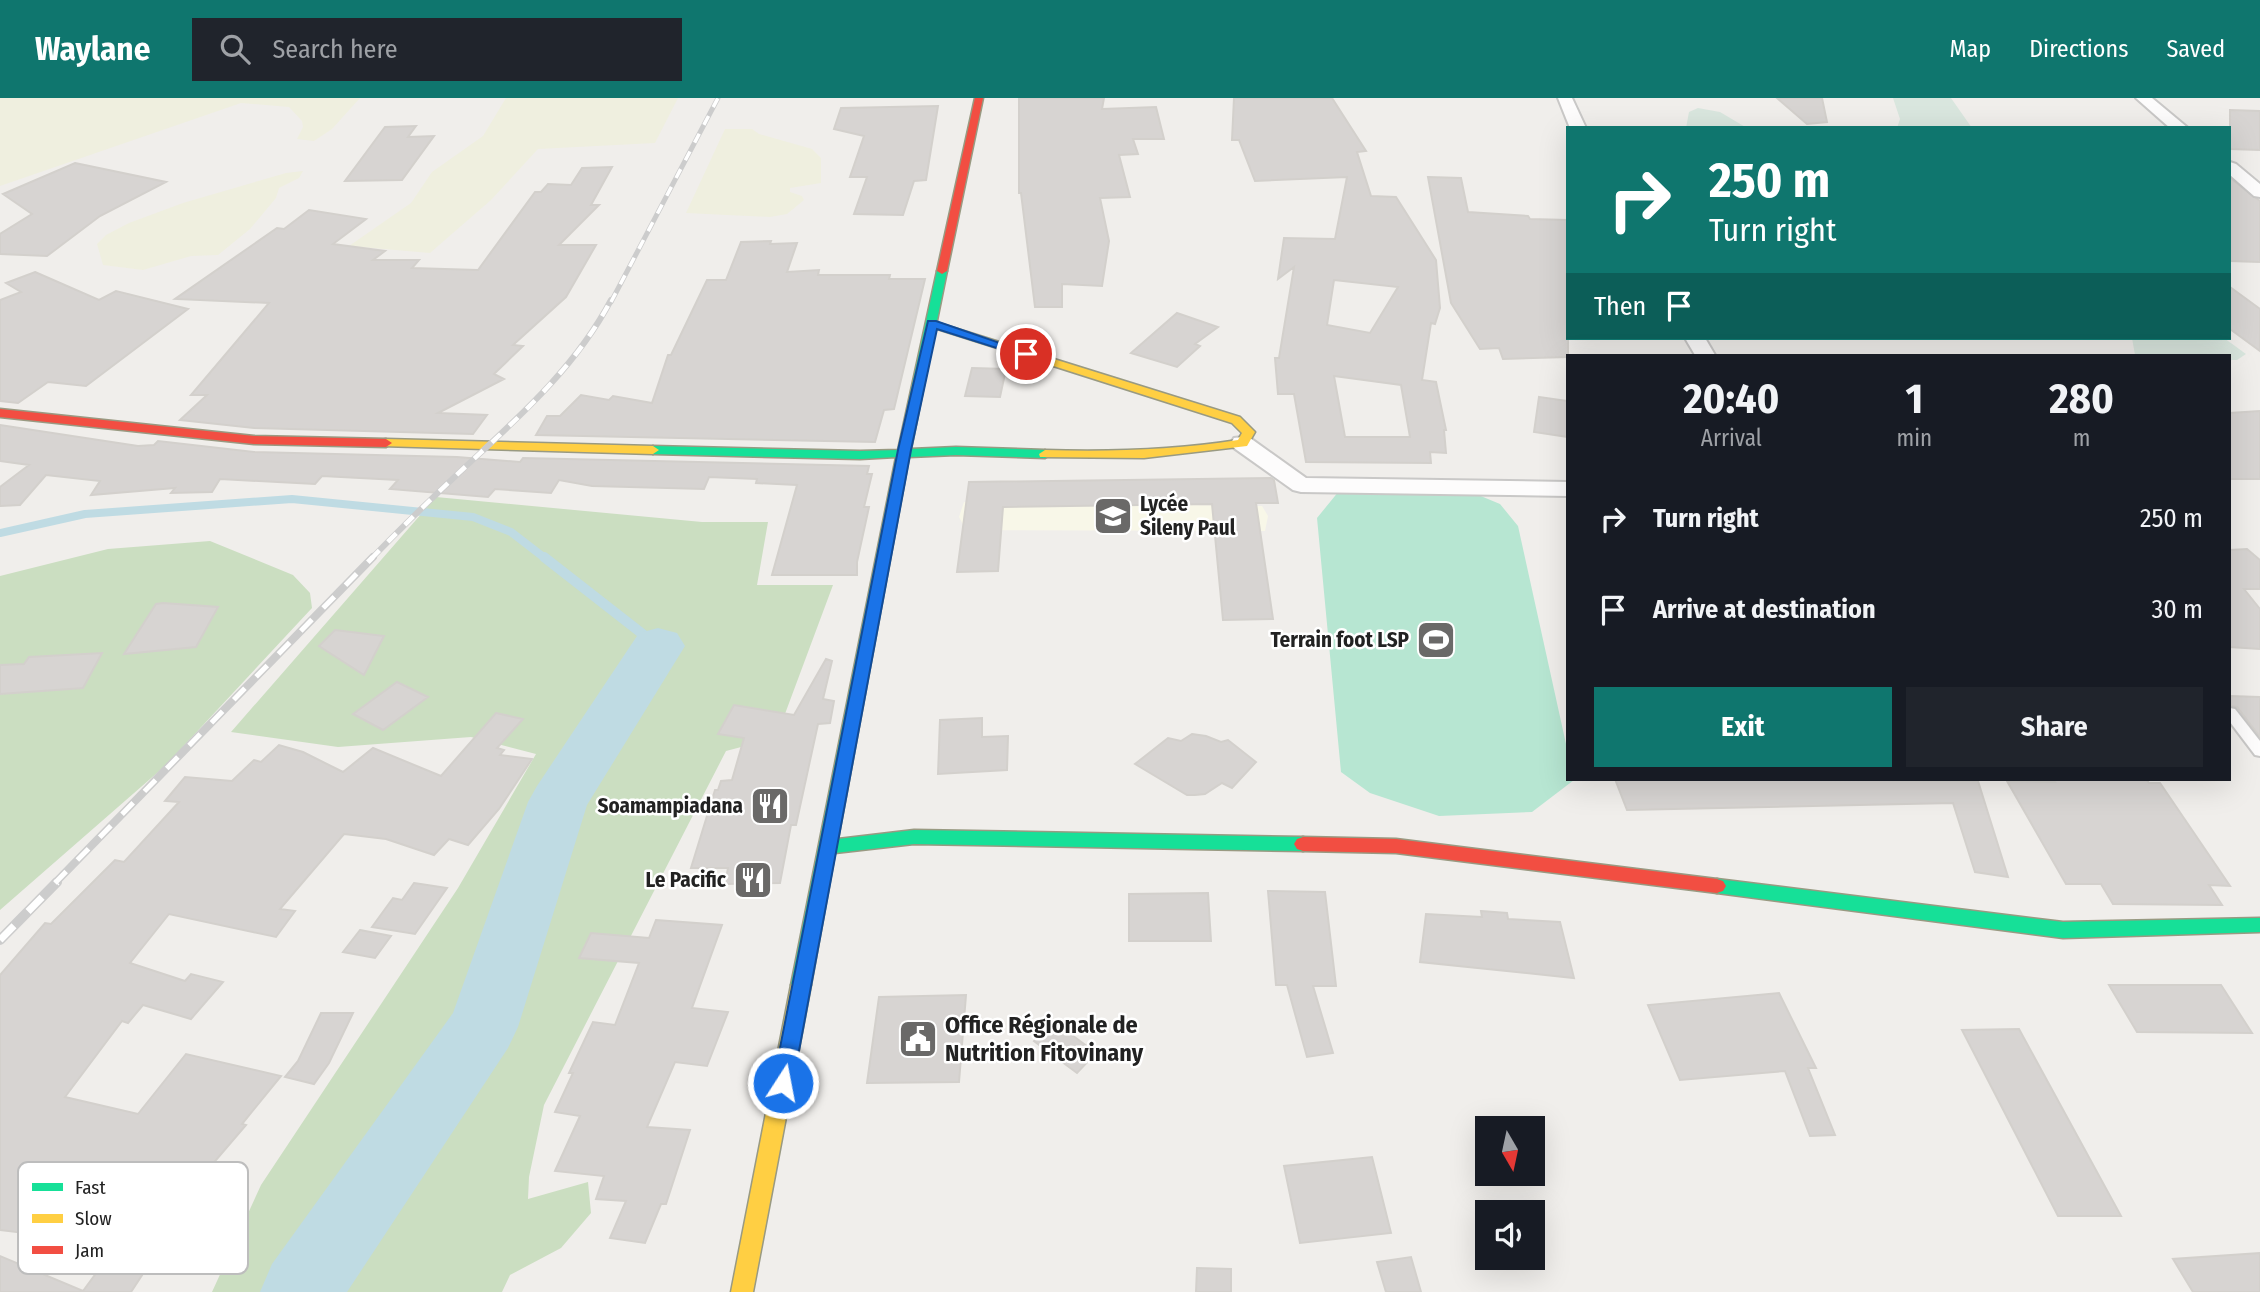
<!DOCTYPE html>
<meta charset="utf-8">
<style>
body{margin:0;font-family:"Fira Sans Condensed",sans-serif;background:#20242c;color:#f1f3f6;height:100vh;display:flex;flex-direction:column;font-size:26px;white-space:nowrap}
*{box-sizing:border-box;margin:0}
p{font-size:23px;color:#9ea1a6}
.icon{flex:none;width:38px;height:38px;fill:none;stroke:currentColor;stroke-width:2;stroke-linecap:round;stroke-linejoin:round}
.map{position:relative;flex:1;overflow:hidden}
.side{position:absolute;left:1566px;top:256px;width:665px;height:427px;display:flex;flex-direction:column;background:#171b24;border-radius:0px;box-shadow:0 7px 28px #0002}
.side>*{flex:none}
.banner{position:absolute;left:1566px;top:28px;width:665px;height:214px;border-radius:0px;box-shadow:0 7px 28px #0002;background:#0f766e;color:#fff;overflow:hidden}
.needle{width:46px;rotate:171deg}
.fabs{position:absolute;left:1475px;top:1018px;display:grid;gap:14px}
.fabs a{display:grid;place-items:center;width:70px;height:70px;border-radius:0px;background:#171b24;box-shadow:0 7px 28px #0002;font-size:35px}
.pin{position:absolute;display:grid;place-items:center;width:60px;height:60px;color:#fff;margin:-30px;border:4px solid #fff;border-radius:50%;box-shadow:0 2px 7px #0007}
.me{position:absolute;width:77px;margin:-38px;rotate:11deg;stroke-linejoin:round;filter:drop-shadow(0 0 5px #0008)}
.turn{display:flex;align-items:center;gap:24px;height:147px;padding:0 28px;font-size:32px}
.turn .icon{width:91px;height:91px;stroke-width:2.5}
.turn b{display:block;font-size:49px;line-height:60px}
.then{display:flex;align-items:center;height:66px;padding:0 28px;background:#0003;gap:14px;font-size:26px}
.eta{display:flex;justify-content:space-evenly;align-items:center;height:119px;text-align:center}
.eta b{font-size:42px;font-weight:700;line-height:49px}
.button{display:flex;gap:14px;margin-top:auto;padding:14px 28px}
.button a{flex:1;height:80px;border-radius:0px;background:#0f766e;color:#fff;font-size:28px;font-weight:700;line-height:80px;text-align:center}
.button a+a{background:#20242c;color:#f1f3f6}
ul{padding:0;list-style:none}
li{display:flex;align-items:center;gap:21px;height:91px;padding:0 28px}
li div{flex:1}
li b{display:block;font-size:26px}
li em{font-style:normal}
header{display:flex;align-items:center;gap:42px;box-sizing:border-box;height:98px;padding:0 35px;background:#0f766e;color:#fff}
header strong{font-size:33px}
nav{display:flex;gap:38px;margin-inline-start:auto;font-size:24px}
.search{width:490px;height:63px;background:#20242c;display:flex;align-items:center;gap:18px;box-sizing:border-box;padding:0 24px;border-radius:0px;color:#9ea1a6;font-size:26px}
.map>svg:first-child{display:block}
.education{fill:#f8f7e8}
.farmland{fill:#efefdf}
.forest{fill:#cbdec1}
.wetland{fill:#d9e6de}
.pitch{fill:#b7e6d2}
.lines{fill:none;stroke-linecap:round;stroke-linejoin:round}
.stream-far1{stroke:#bfdbe3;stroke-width:8}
.stream{stroke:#bfdbe3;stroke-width:10}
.river{fill:#bfdbe3;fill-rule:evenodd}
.building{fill:#d7d4d2;stroke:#d3d0cc;stroke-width:2;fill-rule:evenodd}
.lane-casing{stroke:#c9c8c7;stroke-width:4}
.street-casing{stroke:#c9c8c7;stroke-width:4}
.fast-casing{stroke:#999a82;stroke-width:3}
.slow-casing{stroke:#999a82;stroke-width:3}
.jam-casing{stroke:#999a82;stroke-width:3}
.lane{fill:#fdfcfc;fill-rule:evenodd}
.street{fill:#fdfcfc;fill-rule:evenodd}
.fast{fill:#16e098;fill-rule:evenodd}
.slow{fill:#ffcf43;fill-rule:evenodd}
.jam{fill:#f24e42;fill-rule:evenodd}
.rail-far3-casing{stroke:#ccc;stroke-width:5}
.rail-far2-casing{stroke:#ccc;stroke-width:6}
.rail-far1-casing{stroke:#ccc;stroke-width:8}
.rail-casing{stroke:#ccc;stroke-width:10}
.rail-far3{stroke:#fff;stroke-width:3.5;stroke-dasharray:10;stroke-linecap:butt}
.rail-far2{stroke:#fff;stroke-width:4.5;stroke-dasharray:12;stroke-linecap:butt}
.rail-far1{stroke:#fff;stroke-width:5;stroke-dasharray:16;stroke-linecap:butt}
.rail{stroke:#fff;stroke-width:7;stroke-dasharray:20;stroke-linecap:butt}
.route{fill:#1a73e8;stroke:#114b97;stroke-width:2}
.labels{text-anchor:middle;stroke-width:5;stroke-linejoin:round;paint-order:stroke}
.poi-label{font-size:21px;font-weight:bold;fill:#222;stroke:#fff;text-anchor:end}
.near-poi-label{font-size:24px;font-weight:bold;fill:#222;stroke:#fff;text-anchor:start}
.key{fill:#fff;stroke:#bdbdbd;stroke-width:2}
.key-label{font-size:19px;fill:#222}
</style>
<header>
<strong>Waylane</strong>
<div class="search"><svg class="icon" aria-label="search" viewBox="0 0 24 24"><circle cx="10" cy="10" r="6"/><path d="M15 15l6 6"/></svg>Search here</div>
<nav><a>Map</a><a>Directions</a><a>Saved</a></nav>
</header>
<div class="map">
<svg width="2260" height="1194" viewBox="0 0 2260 1194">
<rect width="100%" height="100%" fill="#f0eeeb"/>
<path class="education" d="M964,404L1262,408L1268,418L1265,433L966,432L959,419Z"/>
<path class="farmland" d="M0,0H360L332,31L314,43L297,41L303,29L302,23L289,9L241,5L0,88Z
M506,0H678L655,45L538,51L491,102L430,155L349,148L411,105L432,74L483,38Z
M725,31H752L759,36L812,51L821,60V85L790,90V94L802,98L804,102L787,116L770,119L686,115Z
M303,73L299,80L279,90L276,100L250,131L218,157L191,158L143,172L103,167L97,146L106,137L129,125L183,105L286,75Z"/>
<path class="forest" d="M436,399L702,424H768L757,487H833L776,640L726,653L544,1007L529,1079L528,1101L588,1084L591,1115L561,1150L510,1177L502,1194H212L261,1087L458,790L536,656L471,639L338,649L231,634Z
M210,443L293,477L310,495L312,510L165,668L0,812V478L108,451Z"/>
<path class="wetland" d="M1893,0H1951L1972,30H1897L1900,21Z
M1698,10L1720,14L1747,30H1686L1689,14Z
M2118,240H2224L2246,256L2237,262H2230V257H2135L2132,240Z"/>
<path class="pitch" d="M1459,389L1500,406L1518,428L1568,655V681L1574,682L1532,714L1439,718L1370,695L1341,674L1317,420L1339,393Z"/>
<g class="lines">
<path class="stream-far1" d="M0,435L85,416L292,401L473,419L511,434L546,461"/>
<path class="stream" d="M544,459L658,548"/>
<path class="river" d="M658,530L677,535L685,548L587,707L518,929L508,950L347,1194H260L272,1166L453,915L528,704L537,688L639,535Z"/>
</g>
<path class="building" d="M1019,0H1104L1102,11L1156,9L1164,41H1133L1138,56L1119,57L1130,99L1100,100L1109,143L1102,188L1062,186V209H1035L1021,95H1019Z
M1234,0H1332L1366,53L1357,54L1371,98L1396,99L1436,162L1440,210L1435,226L1431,225L1422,282L1436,284L1446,332H1444L1446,355L1430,354L1431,365L1306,364L1294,296H1278L1275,260H1279L1294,169L1278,181L1284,140L1335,141L1347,79L1255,83L1239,42H1232ZM1334,182L1398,189L1370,235L1327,227ZM1334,278L1401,287L1410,339H1345Z
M1777,0H1822L1827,24L1807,26Z
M938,8L926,82L914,83L903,117L854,116L867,79H850L864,38L834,31L841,10Z
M2230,12L2260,13V52L2230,51Z
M416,28L408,39L434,38L402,82L345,83L385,29Z
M75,65L166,84L100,118L47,158L0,156V136L32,116L3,96Z
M612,69L591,107H599L559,147H596L566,199L513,247L523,248L494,276L504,281L438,315L487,317L473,336L254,330L180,322L207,297H191L269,205L175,201L277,130L284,131L309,112L366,121L333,146L385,153L373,162H419L412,170L478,172L535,94H541L548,86L571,87L582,70Z
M1428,79L1461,80L1468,114L1528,118L1530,121L1568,122V259L1503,261L1499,250L1480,251L1451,205Z
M2230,80L2260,103V164L2230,163Z
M771,143L770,146L797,145L787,174L819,172L818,177H890L889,181H925L894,311L884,312L875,344L536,337L547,318H560L581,297L609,302L613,298L652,305L668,257H671L707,182H726L741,144Z
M35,174L99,202L116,193L188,211L86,288L48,284L18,305L0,303V202L21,194L6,185Z
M2230,189L2260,211V253L2230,231Z
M1177,215L1218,229L1195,246L1200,248L1177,269L1131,255Z
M972,270L1006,271L1000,299L965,298Z
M1539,299L1568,303V339L1534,334Z
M2260,313V381H2230V315Z
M0,327L138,348L154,347L158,343L254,354L457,359L520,364L523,360L869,368L867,376H872L864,409H869L857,464V477H772L797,387L756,385L757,381L709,379L704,391L592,388L559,382L551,395L495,391L488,399L390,391L398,382L322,378L315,386L220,381L212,394L171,395L175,390L91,397L100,383L46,377L20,407L0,408V389L29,367L0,363Z
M1271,380L1274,382L1278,405H1256L1273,521L1223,522L1212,406L1003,409L998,473L957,474L969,384Z
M2247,451L2260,462V491H2244L2260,511V551L2230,549V452Z
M156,506L163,505L218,509L196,549L124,556Z
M335,532L384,538L364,577L319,548Z
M102,555L83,590L0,596V567L24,566L29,559Z
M826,561L832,563L823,601L834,603L830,625L818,626L796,727H791L780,785L725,786L728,770H691L715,692H718L721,683L732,682L744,640L718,636L734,607L794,617Z
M397,584L428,599L383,632L353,616Z
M2230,598L2260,599V639L2237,609L2231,608Z
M496,615L523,621L497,650L504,652L500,657L532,661L499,711L468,747L449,741L434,757L386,741L344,736L280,811L295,813L276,839L169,816L130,865L185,883L191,876L223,884L191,921L143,907L128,925L122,923L65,999L138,1016L186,956L281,978L242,1026L246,1027L204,1076L245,1096L222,1121L190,1104L131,1194H0V1158L83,1193L119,1144L100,1142L41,1126L33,1136L0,1132V877L45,825L51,826L115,762L124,764L179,704L165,703L185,679L232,683L254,662L261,664L279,647L303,654L343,674L373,650L441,678Z
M982,620V639L1008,638L1007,672L938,676L940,622Z
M1192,636L1206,638L1221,644L1228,642L1256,664L1232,690L1222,685L1205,696L1195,697H1187L1135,666L1168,640L1181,643Z
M1615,681L1978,683L2008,779L1975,774L1953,705L1627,712Z
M2053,681H2146L2149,685H2160L2230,788L2209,787L2222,807L2113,806L2101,786H2066L2007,683L2055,684Z
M414,785L447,790L415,836L372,829L393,800L402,802Z
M1268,793L1325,794L1336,888H1313L1333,955L1307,959L1287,887H1276Z
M1208,795L1211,843H1129V796Z
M1481,813L1507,815L1508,821L1560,824L1574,880L1420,864L1426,816L1482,819Z
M656,822L722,827L692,910L728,914L707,968L675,964L647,1029L690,1032L666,1106H661L645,1145L610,1140L626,1103L596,1101L604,1078L555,1073L580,1018L555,1014L573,975H569L593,924L615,927L639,865L579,860L591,835L649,840Z
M360,832L391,838L375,860L343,854Z
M2109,887H2221L2252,935L2137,934Z
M1779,895L1816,970H1808L1835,1037L1810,1038L1785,973L1680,982L1648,907Z
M966,897L959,984L867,985L879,899Z
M321,915H353L329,965L314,986L285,979L298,963Z
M1053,923L1096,955L1077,975L1034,943Z
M2019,931L2121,1118H2058L1962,932Z
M1372,1059L1391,1135L1300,1145L1284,1068Z
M2260,1155V1194H2193L2173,1161Z
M1411,1159L1421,1194H1386L1377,1164Z
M1197,1170L1231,1171V1194H1196Z"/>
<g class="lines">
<g class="lane-casing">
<path id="lane" d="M2230,610L2235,611L2260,643V658L2255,657L2230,624Z"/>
</g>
<g class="street-casing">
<path id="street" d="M1558,0H1572L1586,30H1570Z
M2136,0H2152L2188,30H2170Z
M2230,64L2236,66L2260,86V99L2254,98L2230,77Z
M1685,240H1705L1715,257H1695Z
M1242,339L1250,340L1306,380L1568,384V398L1301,394L1293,392L1234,350L1231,345L1234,340Z"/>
</g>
<g class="fast-casing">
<path id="fast" d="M942,170L947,173L911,351L956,349L1045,352L1051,356L1045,360L956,357L909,359L838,741L914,732L1303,739L1309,741L1312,746L1309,751L1303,753L914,746L835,755L811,887L808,893L801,895L794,893L791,887L896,359L860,361L653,356L647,352L653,348L860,353L898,352L937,173Z
M1717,781L2063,824L2260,820V834L2063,840L1717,795L1711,793L1708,788L1711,783Z"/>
</g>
<g class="slow-casing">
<path id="slow" d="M932,223L1240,319L1255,334L1247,348L1144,360L1040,359L1039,356L1045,352C1110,354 1174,352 1238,342L1242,335L1232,325L928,228V224Z
M386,341L653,348L659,352L653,356L381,348V342Z
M801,879L808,881L811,887L753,1194H731L791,887L794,881Z"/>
</g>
<g class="jam-casing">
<path id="jam" d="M975,0H983L947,173L942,176L937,173Z
M0,311L254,338L386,341L392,345L386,349L254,346L0,319Z
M1303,739L1396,741L1717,781L1723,783L1726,788L1723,793L1717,795L1396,755L1303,753L1297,751L1294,746L1297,741Z"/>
</g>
<use href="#lane" class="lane"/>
<use href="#street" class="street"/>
<use href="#fast" class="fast"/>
<use href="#slow" class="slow"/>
<use href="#jam" class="jam"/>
<g class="rail-far3-casing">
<path id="rail-far3" d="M611,204L718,0"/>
</g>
<g class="rail-far2-casing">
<path id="rail-far2" d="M371,461C401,430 432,400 463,371C518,320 576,269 611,202"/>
</g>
<g class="rail-far1-casing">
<path id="rail-far1" d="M55,785L373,459"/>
</g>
<g class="rail-casing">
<path id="rail" d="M0,842L57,784"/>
</g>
<use href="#rail-far3" class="rail-far3"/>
<use href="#rail-far2" class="rail-far2"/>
<use href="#rail-far1" class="rail-far1"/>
<use href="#rail" class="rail"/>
</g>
<path class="route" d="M928,223H936L1032,256L1022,258L937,231L911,352L793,985L790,991L783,994L776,991L773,985L898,352Z"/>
<defs>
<g id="school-square" transform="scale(2.0125)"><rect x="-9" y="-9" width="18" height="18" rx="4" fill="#6a6968" stroke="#fff"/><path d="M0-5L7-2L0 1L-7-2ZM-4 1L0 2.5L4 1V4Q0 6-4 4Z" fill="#fff"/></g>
<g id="stadium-square" transform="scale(2.0125)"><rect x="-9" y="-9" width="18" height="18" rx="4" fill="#6a6968" stroke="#fff"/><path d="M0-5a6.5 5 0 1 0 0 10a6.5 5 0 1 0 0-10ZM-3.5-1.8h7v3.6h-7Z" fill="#fff"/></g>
<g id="restaurant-square" transform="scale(2.0125)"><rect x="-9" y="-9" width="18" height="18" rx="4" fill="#6a6968" stroke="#fff"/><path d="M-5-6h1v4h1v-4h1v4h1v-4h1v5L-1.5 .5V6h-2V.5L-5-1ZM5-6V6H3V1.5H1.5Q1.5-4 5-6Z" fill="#fff"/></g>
<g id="civic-square" transform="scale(2.0125)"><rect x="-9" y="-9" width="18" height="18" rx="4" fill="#6a6968" stroke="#fff"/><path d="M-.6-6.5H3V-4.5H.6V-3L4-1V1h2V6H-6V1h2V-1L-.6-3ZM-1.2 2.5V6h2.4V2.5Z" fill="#fff"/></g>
</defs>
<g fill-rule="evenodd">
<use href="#school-square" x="1113" y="418"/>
<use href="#stadium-square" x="1436" y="542"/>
<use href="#restaurant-square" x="770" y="708"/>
<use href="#restaurant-square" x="753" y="782"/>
<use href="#civic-square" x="918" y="941"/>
</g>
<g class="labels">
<g class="poi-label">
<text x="1140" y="413" text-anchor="start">Lycée<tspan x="1140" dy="24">Sileny Paul</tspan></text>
<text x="1409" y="549">Terrain foot LSP</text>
<text x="743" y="715">Soamampiadana</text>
<text x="726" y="789">Le Pacific</text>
</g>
<g class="near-poi-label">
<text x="945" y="935">Office Régionale de<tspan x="945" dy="28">Nutrition Fitovinany</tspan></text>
</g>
</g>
<rect x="18" y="1064" width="230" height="112" rx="10" class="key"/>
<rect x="32" y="1085" width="31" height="8" fill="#16e098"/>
<rect x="32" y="1116" width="31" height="9" fill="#ffcf43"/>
<rect x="32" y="1148" width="31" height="8" fill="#f24e42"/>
<g class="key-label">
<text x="75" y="1096">Fast</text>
<text x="75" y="1127">Slow</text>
<text x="75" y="1159">Jam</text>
</g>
</svg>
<div class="fabs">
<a><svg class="needle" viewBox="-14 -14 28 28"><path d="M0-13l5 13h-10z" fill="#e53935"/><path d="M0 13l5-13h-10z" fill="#9ea1a6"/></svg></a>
<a><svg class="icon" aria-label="sound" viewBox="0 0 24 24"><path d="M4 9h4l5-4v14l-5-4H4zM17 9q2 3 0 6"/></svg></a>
</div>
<div class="pin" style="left:1026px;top:256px;background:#d93025"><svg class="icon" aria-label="arrive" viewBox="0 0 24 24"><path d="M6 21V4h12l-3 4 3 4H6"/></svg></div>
<svg class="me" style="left:783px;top:985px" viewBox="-20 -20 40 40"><circle r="17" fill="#1a73e8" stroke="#fff" stroke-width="3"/><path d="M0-11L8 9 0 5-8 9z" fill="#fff"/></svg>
<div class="banner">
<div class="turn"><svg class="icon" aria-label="right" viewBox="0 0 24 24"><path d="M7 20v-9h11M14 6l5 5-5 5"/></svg><div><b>250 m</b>Turn right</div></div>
<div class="then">Then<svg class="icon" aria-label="arrive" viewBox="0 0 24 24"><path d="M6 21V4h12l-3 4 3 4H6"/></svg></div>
</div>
<section class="side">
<div class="eta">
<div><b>20:40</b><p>Arrival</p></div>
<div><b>1</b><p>min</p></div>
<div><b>280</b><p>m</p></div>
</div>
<ul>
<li><svg class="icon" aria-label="right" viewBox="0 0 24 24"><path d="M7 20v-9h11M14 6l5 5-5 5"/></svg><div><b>Turn right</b></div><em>250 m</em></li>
<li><svg class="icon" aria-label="arrive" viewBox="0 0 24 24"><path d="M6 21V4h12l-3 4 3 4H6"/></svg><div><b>Arrive at destination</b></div><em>30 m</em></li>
</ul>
<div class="button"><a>Exit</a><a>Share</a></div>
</section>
</div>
